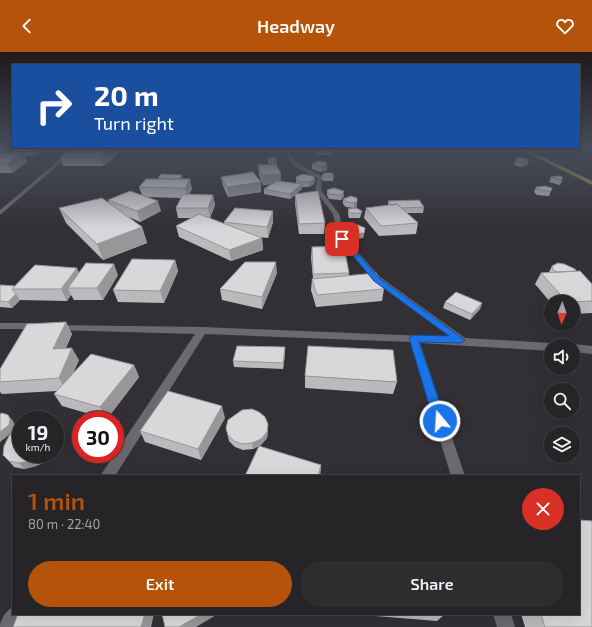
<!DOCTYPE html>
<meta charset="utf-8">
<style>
body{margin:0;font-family:"Exo 2",sans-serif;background:#2e2c2f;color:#f1f3f6;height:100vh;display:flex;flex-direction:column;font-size:15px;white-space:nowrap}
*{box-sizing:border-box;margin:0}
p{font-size:13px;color:#a4a4a7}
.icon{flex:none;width:22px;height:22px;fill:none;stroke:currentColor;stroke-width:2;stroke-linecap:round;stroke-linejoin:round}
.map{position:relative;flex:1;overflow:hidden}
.drawer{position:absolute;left:12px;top:423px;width:568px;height:140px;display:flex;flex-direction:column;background:#262427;border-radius:0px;box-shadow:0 4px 16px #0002,0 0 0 1px #424144}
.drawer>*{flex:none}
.hud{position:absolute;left:12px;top:12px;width:568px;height:84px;border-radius:0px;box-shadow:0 4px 16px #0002,0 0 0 1px #424144;background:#1a4fa0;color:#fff;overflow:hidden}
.needle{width:26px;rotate:182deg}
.controls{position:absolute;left:544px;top:243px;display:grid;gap:8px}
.controls a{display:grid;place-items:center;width:36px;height:36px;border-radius:50%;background:#262427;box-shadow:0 4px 16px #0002,0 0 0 1px #424144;font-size:20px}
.speed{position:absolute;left:12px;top:359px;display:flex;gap:8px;font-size:20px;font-weight:700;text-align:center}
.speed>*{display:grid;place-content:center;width:52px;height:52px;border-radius:50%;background:#262427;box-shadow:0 4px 16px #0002,0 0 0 1px #424144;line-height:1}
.speed small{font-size:10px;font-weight:400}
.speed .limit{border:6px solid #d22;background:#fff;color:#111}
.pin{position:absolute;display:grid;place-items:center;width:34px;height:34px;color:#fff;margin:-17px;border-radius:8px;box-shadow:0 2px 6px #0006}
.me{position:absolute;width:44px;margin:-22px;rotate:342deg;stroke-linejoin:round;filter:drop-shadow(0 0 3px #0008)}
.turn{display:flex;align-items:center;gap:14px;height:84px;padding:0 16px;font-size:18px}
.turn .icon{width:52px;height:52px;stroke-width:2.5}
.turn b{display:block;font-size:28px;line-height:34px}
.round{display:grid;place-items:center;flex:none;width:42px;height:42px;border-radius:21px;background:#2e2c2f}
.head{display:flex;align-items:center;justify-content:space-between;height:68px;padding:0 16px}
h1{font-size:24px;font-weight:600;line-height:30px;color:#b45309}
.button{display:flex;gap:8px;margin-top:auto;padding:8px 16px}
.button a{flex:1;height:46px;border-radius:24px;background:#b45309;color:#fff;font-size:16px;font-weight:600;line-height:46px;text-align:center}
.button a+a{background:#2e2c2f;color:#f1f3f6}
header{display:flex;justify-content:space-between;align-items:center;height:52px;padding:0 16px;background:#b45309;color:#fff;font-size:18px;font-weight:600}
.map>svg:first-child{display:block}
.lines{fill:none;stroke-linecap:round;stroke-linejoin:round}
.minor{fill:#6c6a6e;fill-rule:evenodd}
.primary{fill:#a99345;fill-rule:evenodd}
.wall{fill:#bbb9bc}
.shaded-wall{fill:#999699}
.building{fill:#dad7db;stroke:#999699}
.route{fill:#1a73e8;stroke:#114b97}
</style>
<header><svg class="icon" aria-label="back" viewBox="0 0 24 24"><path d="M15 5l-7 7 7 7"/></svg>Headway<svg class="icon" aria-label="heart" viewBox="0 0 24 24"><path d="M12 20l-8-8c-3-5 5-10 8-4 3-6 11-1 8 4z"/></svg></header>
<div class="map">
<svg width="592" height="575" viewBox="0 0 592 575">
<rect width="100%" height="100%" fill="#323034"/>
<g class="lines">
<path class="minor" d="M73,96H78L0,163V158Z
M284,100H288L298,112L322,124L321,138L339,162L346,187L380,225L465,286L551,291L556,294H551V299L420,291L465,424H451L410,290L205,282L115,424H100L195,282L56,278L51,275L53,273L203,275L450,285L374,229L338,187L333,162L315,138L317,126L294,114Z
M0,271H40L45,274L40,277H0Z
M573,292L592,294V302L573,300V294H569Z
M13,555V562H25L17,575H0C0,568 6,558 13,555Z
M493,562H511L515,575H497Z"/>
<path class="primary" d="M518,96H524L592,129V133Z"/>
</g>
<path class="wall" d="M0,96H9V97L6,99L0,100Z
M17,96H45L37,103L24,104L27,110L12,121H0V101H13L12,100Z
M314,96H336V98H332V103H315L314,100Z
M118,102L103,114H63L60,105Z
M273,105L277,111L275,112L281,129L296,132V125L315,127L314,132L309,135H302V137L297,141L325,171L324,182H299L295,152V143L290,147L264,142V137L271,132L263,133L259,123L258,113L271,112L268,111V107Z
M516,108H529L527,113L521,115L514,113Z
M318,109L327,118L321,120L312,117V112Z
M322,123L334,124L333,129H324L322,128Z
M221,125L261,140L228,145L223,134Z
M551,125L562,128L560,133L549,130Z
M158,126L183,127L192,137L189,142L213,143L215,153L210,166H209L224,172V170H273L268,186L258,185L262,186L263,198L231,209L179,185L176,174L192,166H178L176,156L181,146L147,145L161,159L140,170L129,165L142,175L147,191L103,208L66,171L59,156L108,151V148L142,143L139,135L158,127Z
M536,135L551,139L549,144L537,143L534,140Z
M334,136L344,144L341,148L329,147L327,143V138Z
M351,144L357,155L354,156L346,155L343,152V147Z
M388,149L424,155L423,161H407L418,171L416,182L379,184L364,166L366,156L388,153Z
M348,157L362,159L360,166H349L348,162Z
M347,176H365L363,186L354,187L350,186L347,182Z
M312,195L349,221V224L384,237L382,249L316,255L311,238L312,227L313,226L311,206Z
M175,208L178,219L164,251L118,250L113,238Z
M552,214L576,219L592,232V261L573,262V250H551V251L535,232L541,221L549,220Z
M79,221L118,223L103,248H74L71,243L67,249L20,248L12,256L0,255V233L15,234Z
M277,221L262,257L222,248L220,237Z
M445,250L482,251L480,257L470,268L443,256Z
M66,270L72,282L66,296L79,308L73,321L134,313L139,325L107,367L62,354L54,342L57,339L2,342L0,340V317Z
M285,295V302L283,317L234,315L233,309Z
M305,324L397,330L393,342L305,336Z
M225,366L201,408L145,390L140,379Z
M226,376L268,378L267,386L261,393L259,394L321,413L320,424H245L259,394L253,397L243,398L235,395L229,389Z
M49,408L36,414L24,417L14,415L9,409Z
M351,562H445L437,569Z
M521,562H579L592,575H525Z"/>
<path class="shaded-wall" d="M5,96H9V97L6,99Z
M38,96H45L37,103L35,99Z
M111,96H116L118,102L103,114L100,105Z
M23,101L27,110L12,121L7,112Z
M277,107V111L273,113V108Z
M529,108L527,113L521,115L522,110Z
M327,113V118L321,120V115Z
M281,122V131L263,133L262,123Z
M182,123L183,128L180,132L179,127Z
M190,127L192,137L187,146L185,136Z
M315,127L314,132L309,135V130Z
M261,130V140L228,145L227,135Z
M302,132V137L290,147V142Z
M344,139V144L341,148L342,143Z
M213,143L215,153L210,166L208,156Z
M158,149L161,159L140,170L137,159Z
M357,150V155L354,156V151Z
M273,159V170L268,186L267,175Z
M142,175L147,191L103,208L97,192Z
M365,176L363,186L354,187L355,182Z
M262,186L263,198L231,209L229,198Z
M175,208L178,219L164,251L160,239Z
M276,210L277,221L262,257V245Z
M114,212L118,223L103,248L97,236Z
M77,216L82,227L68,236L71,243L67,249L61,237Z
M16,242L20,248L12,256L8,250Z
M482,251L480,257L470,268L472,262Z
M66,270L72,282L60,309L53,297Z
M285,295V302L283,317V311Z
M72,296L79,308L66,338L59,326Z
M134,313L139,325L107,367L100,355Z
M222,354L225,366L201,408L198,397Z
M8,363L13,369L15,373L14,379L0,390V380Z
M268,372V378L267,386L261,393L253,397L252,391Z
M57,375L61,381L62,389L58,399L55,402V389Z
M44,402H55L49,408L36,414L24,417L19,411Z
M321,413L320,424H318Z
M145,562H154L151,575H141Z
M202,562H218L196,575H179Z"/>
<path class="building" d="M17,96H38L35,99L12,100Z
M73,96H111L100,105H60Z
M314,96H331L332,98L315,99Z
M0,101H23L7,112H0Z
M273,105L277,107L273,108L268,107Z
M517,106H521L529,108L522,110L516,108Z
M318,109L326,110L327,113L321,115L312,112Z
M276,112L281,122L262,123L258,113Z
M253,120L261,130L227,135L221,125Z
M325,121H332L334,124H324L322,123Z
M161,122L182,123L179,127L158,126Z
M302,122L313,124L315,127L309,130L300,129L297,128L296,125Z
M558,124L562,125V128L551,125Z
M146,127H190L185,136L139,135Z
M277,129L302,132L290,142L264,137Z
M545,134L552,136L551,139L540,138L536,135Z
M334,136L344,139L342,143L329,142L327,138Z
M130,139L158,149L137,159L108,148Z
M318,139L325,171L299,172L295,142Z
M183,142L213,143L208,156H176Z
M351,144L357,146V150L354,151L347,150L343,147Z
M102,146L142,175L97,192L59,156Z
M419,148L424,155L401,156L397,152L391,153L388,149Z
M397,152L418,171L381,174L366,156Z
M235,156L273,159L267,175L224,170Z
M356,156L362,159L361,161H349L348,157Z
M199,162L262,186L229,198L176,174Z
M358,173L365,176L364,181L355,182L351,180L347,176Z
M344,194L349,221L313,222L312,195Z
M132,207L175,208L160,239L113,238Z
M245,210H276L262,245L220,237Z
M86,211L114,212L97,236H68Z
M558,211L564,212L575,217L576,219L558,220L553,218L552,214Z
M35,213L77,216L61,237H12Z
M580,219L592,232V249L567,250L541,221Z
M376,221L384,237L317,243L312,227Z
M0,233L15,234L12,237L16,242L8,250L0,249Z
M456,240L482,251L472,262L445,250Z
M66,270L53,297L72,296L59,326L0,330V317L27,272Z
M237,294L285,295L283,311L233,309Z
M308,294L393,298L397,330L305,324Z
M91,302L134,313L100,355L54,342Z
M168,339L222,354L198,397L140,379Z
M252,357L259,360L265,365L268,372L267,380L261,387L252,391L242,392L234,389L228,383L226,376L228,368L242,358Z
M2,361L8,363L10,367L9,373L0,380V362Z
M55,373L57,375L58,383L55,389Z
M21,375V402H44L31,409L19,411L9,409L3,403L4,394L9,384L19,376Z
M259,394L321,413L318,424H245Z
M579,468L592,469V575H545L541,562H579Z
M18,562H145L141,575H13Z
M162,562H202L179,575H165Z"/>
<linearGradient id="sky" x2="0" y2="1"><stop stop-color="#1c1a1d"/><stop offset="0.54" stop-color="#494e5c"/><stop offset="1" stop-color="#494e5c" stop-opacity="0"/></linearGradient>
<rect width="592" height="177" fill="url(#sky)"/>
<path class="route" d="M340,186H344L379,226L465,288L461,291L419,290L446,369L444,372H436L434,369L409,286L414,283L449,284L374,229L340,188Z"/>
</svg>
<div class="controls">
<a><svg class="needle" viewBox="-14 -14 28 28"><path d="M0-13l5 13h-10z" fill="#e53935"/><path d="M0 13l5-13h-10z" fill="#a4a4a7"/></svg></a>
<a><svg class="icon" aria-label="sound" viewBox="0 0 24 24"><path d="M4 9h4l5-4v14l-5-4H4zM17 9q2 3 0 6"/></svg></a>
<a><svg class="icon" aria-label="search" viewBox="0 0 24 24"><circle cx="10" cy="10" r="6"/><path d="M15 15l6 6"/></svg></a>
<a><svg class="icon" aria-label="layers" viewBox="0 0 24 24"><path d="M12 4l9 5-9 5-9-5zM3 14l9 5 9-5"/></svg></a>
</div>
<div class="speed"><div>19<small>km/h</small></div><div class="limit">30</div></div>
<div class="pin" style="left:342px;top:187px;background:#d93025"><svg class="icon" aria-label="arrive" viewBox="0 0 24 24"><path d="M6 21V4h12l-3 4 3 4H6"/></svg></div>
<svg class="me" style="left:440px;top:369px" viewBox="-20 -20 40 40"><circle r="17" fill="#1a73e8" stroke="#fff" stroke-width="3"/><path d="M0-11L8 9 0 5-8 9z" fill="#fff"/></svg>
<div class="hud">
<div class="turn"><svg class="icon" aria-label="right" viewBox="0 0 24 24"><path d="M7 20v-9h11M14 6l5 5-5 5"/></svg><div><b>20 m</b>Turn right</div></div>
</div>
<section class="drawer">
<div class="head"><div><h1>1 min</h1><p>80 m · 22:40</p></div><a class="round" style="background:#d93025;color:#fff"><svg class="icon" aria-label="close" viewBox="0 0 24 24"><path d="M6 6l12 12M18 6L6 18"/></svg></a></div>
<div class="button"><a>Exit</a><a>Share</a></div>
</section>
</div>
